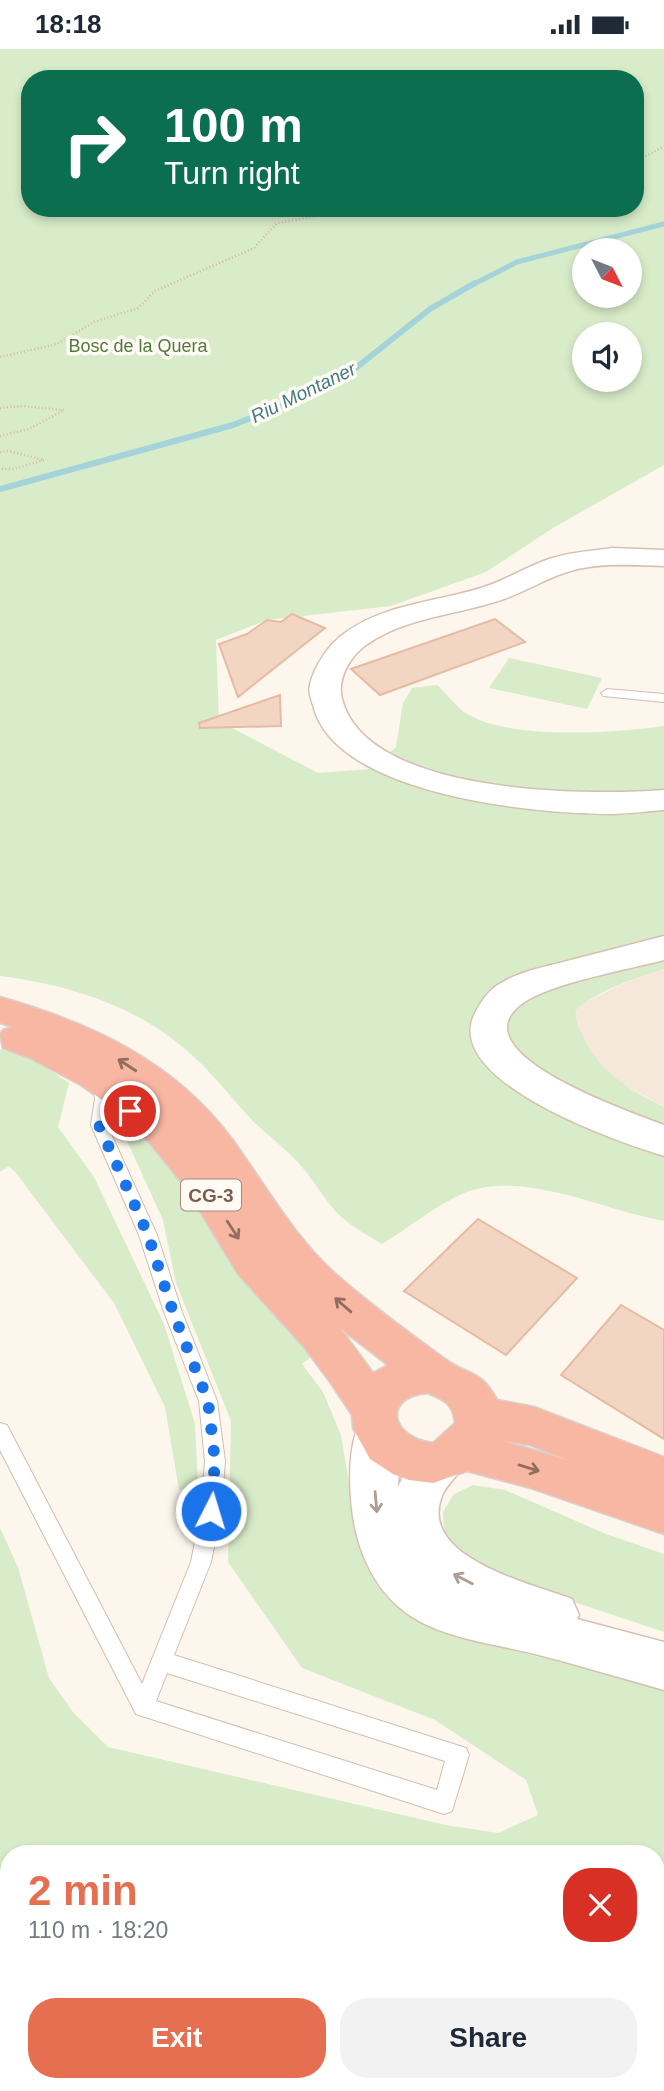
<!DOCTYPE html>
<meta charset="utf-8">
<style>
body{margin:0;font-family:Arial,sans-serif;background:#f2f2f3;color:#1f2937;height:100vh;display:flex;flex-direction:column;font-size:26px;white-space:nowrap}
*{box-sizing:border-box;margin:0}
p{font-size:23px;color:#747a83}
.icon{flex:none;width:38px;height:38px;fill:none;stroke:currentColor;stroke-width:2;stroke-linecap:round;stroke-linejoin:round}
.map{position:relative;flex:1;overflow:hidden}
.sheet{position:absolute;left:0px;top:1796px;width:665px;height:247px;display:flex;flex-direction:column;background:#fff;border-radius:28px 28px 0 0;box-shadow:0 4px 10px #0003}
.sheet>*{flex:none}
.top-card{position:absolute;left:21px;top:21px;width:623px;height:147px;border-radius:28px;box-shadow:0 4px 10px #0003;background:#0b6e4f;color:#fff;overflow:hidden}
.needle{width:46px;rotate:132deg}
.tools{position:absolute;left:572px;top:189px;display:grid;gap:14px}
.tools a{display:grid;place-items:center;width:70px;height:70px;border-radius:50%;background:#fff;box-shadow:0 4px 10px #0003;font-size:35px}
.pin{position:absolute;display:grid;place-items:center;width:60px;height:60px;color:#fff;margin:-30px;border:4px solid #fff;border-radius:50%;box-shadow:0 2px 7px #0007}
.me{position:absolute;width:77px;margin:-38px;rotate:5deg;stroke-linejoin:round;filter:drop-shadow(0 0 5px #0008)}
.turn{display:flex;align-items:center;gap:24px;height:147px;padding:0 28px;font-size:32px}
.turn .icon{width:91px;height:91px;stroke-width:2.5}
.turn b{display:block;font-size:49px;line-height:60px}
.round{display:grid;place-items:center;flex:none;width:74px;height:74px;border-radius:28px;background:#f2f2f3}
.headline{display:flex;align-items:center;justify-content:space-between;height:119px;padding:0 28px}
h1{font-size:42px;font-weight:600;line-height:52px;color:#e76f51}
.button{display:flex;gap:14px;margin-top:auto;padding:14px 28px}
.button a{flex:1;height:80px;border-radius:28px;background:#e76f51;color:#fff;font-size:28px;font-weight:600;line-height:80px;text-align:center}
.button a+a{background:#f2f2f3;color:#1f2937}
.status{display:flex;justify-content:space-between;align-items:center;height:49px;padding:0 35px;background:#fff;direction:ltr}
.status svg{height:19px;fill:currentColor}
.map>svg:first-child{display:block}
.residential{fill:#f5e8da}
.green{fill:#d8ecc9;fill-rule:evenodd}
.water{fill:#bfe3e8;stroke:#a5d3da;stroke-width:2}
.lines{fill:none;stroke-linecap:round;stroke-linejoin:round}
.stream-far1{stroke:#a5d3da;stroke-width:5}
.stream{stroke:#a5d3da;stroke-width:6}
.building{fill:#f3d5c3;stroke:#e6bba3;stroke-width:2}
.lane-casing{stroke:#d1beb0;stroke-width:2}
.secondary-casing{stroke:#d6c0b0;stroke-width:3}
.highway-casing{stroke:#dad1cd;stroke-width:3}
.path-far1{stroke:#d9b8a5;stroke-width:2.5;stroke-dasharray:1 2.5;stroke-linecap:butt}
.path{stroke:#d9b8a5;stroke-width:6;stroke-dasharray:2.5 7;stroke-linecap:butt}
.lane{fill:#fff;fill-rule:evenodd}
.secondary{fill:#fff;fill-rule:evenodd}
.highway{fill:#f7b7a3;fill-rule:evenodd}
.oneway{stroke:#936e5e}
.oneway2{stroke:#af9d94}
.route{stroke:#1a73e8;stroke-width:12;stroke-dasharray:0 21.6}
.labels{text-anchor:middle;stroke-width:7;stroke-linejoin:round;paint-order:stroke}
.far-park-label{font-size:18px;fill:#537a41;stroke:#fffaf3}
.far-water-label{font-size:19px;font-style:italic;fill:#437c86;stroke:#fffaf3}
.shield{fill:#fffaf3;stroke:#a28b7f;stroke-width:2}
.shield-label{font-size:19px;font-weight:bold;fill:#7a5c4d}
</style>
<div class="status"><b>18:18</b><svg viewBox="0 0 49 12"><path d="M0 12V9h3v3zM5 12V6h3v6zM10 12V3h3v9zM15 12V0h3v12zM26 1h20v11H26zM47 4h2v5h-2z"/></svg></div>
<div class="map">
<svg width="664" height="2042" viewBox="0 0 664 2042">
<rect width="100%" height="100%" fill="#fdf6ec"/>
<path class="residential" d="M664,920V1058L618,1032L596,1010L575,974L576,961L586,953L622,935Z"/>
<path class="green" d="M0,0H664V416L553,479L486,523L391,557L267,571L216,591L219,672L318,724L370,720L396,698L403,654L412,639L437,636C446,644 455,656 464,663C507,692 614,684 664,677V920C634,930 600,940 576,961C575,973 578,976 583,987C598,1022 631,1042 664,1058V1172C606,1162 522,1120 464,1144C435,1157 410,1178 382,1195C364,1184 344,1174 331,1157C319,1141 309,1125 295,1110C281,1096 266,1085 252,1071C232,1050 215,1027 194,1008C141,958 71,936 0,927ZM30,30H635V159H30ZM584,201H630V247H584ZM584,285H630V331H584Z
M509,609L602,629L587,660L489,639Z
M0,1000L35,1011L69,1034L58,1078L94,1128L164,1275L195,1375L198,1438L179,1441L165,1358L114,1254L16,1124L9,1117L0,1123Z
M134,1086H141L164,1108L247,1234L315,1305L302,1315L323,1343L341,1386L351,1446L369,1517L454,1586L664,1640V2042L656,2033V1804H9V1867L0,1864V1479L18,1518L49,1629L73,1663L108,1698L446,1776L498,1784L538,1766L526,1731L435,1671L302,1619L228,1513L231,1372L176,1234L163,1171L127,1092Z
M473,1436L505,1441L606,1485L664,1505V1583L568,1551L481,1517L459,1505L444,1484L443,1463L454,1445Z"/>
<path class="water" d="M0,1864L9,1867V1941L0,1939Z
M656,2033L664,2042H568L565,2039L521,2035L462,2042H239L229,2034Z"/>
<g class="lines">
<path class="stream-far1" d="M472,236L517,213L664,175"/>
<path class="stream" d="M0,440L233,376L296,351L347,326L430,260L475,234"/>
</g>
<path class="building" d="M292,565L325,579L238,648L219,595L247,585L267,571L281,573Z
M495,570L525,593L380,646L351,620Z
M280,646L281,677L200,679L199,674Z
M478,1170L577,1229L506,1306L404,1242Z
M621,1256L664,1281V1390L561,1326Z"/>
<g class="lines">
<g class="lane-casing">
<path id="lane" d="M607,640L664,645V653L603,647L601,644Z
M101,1027L109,1033L111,1050L107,1076L157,1186L182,1263L217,1352L225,1412L221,1462L211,1513L174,1606L466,1699L469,1706L452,1762L444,1765L136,1665L0,1401V1374L7,1376L142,1635L191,1513L201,1462L205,1412L199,1352L164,1263L139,1186L91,1076L95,1050L93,1033ZM167,1624L445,1712L437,1741L156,1652Z"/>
</g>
<g class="secondary-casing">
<path id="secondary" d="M612,499L664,501V517C631,516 596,513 564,524C543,531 523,544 501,551C457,566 405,568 366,596C349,608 337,631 342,650C366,746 586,747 664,741V761C646,762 629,765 611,765C535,765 334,746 313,656C311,650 308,642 310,636C314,617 329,595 345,584C384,555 436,553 481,539C504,532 526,518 549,510C569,503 592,502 612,499Z
M664,887V911C626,921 557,933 526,952C448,1002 634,1064 664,1076V1107C618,1093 437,1031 476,962C481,953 487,944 496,937C518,922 546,918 571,911C602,903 633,895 664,887Z
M377,1366L393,1371L400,1385L398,1438C406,1421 421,1391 444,1392C448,1392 455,1396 459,1398L466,1412C460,1426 446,1435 442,1447C417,1509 533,1535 572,1550L579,1566L577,1570L664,1593V1641C621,1629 578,1616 535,1605C492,1594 435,1589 400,1559C371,1535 356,1496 352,1460C349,1432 348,1397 361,1371Z"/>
</g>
<g class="highway-casing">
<path id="highway" d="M0,948C91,974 174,1012 232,1090C266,1137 295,1190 339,1228C372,1257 409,1284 445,1310C468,1327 481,1320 497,1351L534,1358L664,1408V1485L531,1439L467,1422L433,1434L409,1431L393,1425L370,1410L353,1379L352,1366L328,1330L304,1298L238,1225L186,1139L149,1093L105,1053L81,1036L30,1009L3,999L0,985L3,981L12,978L0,974ZM340,1279L388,1316L373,1324ZM428,1344C445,1351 453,1355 455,1374L433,1394C391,1389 381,1348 428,1344ZM503,1392L530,1396L570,1412Z"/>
</g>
<path class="path-far1" d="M635,109L646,107L664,97
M0,308L57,295L94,273L138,259L155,242L254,199L277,174L361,159
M0,359L22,357L64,361L29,380L0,387
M0,403L9,402L44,411L13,420H0"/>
<path class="path" d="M0,1968L9,1969
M216,2034L226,2042
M26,2042L29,2034"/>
<use href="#lane" class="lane"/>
<use href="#secondary" class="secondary"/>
<use href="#highway" class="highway"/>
</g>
<defs><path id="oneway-shaft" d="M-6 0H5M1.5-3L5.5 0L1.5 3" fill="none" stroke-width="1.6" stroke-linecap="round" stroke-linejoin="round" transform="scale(1.75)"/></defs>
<g class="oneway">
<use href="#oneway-shaft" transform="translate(127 1016) rotate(-147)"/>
<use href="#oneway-shaft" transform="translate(233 1181) rotate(57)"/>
<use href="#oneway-shaft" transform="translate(343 1256) rotate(-139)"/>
<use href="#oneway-shaft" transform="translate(529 1419) rotate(17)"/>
</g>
<g class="oneway2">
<use href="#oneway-shaft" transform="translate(376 1453) rotate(85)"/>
<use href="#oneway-shaft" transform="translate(463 1530) rotate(-153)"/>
</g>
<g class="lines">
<path class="route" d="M130,1062L116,1059L101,1065L99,1076L148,1186L173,1263L208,1352L215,1412L211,1462"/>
</g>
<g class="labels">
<g class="far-park-label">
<text x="138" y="303">Bosc de la Quera</text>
</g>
<g class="far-water-label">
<text transform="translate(303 343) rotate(-26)" y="7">Riu Montaner</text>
</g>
<rect class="shield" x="181" y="1130.5" width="60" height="31" rx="5"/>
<g class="shield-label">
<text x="211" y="1153">CG-3</text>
</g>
</g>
</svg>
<div class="tools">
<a><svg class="needle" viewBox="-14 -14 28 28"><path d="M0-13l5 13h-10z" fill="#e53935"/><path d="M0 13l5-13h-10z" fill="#747a83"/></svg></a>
<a><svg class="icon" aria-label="sound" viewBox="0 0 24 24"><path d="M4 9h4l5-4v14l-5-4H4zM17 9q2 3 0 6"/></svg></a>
</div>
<div class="pin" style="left:130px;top:1062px;background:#d93025"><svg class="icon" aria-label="arrive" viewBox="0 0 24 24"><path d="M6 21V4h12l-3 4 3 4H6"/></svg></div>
<svg class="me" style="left:211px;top:1462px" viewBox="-20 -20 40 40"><circle r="17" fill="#1a73e8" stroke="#fff" stroke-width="3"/><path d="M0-11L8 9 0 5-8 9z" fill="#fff"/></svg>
<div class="top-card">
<div class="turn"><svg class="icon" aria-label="right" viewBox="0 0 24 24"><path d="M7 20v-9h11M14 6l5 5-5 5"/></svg><div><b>100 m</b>Turn right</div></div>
</div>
<section class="sheet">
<div class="headline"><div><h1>2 min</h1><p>110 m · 18:20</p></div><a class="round" style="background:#d93025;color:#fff"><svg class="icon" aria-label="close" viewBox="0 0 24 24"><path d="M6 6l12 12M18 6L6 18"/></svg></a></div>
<div class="button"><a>Exit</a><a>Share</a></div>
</section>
</div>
